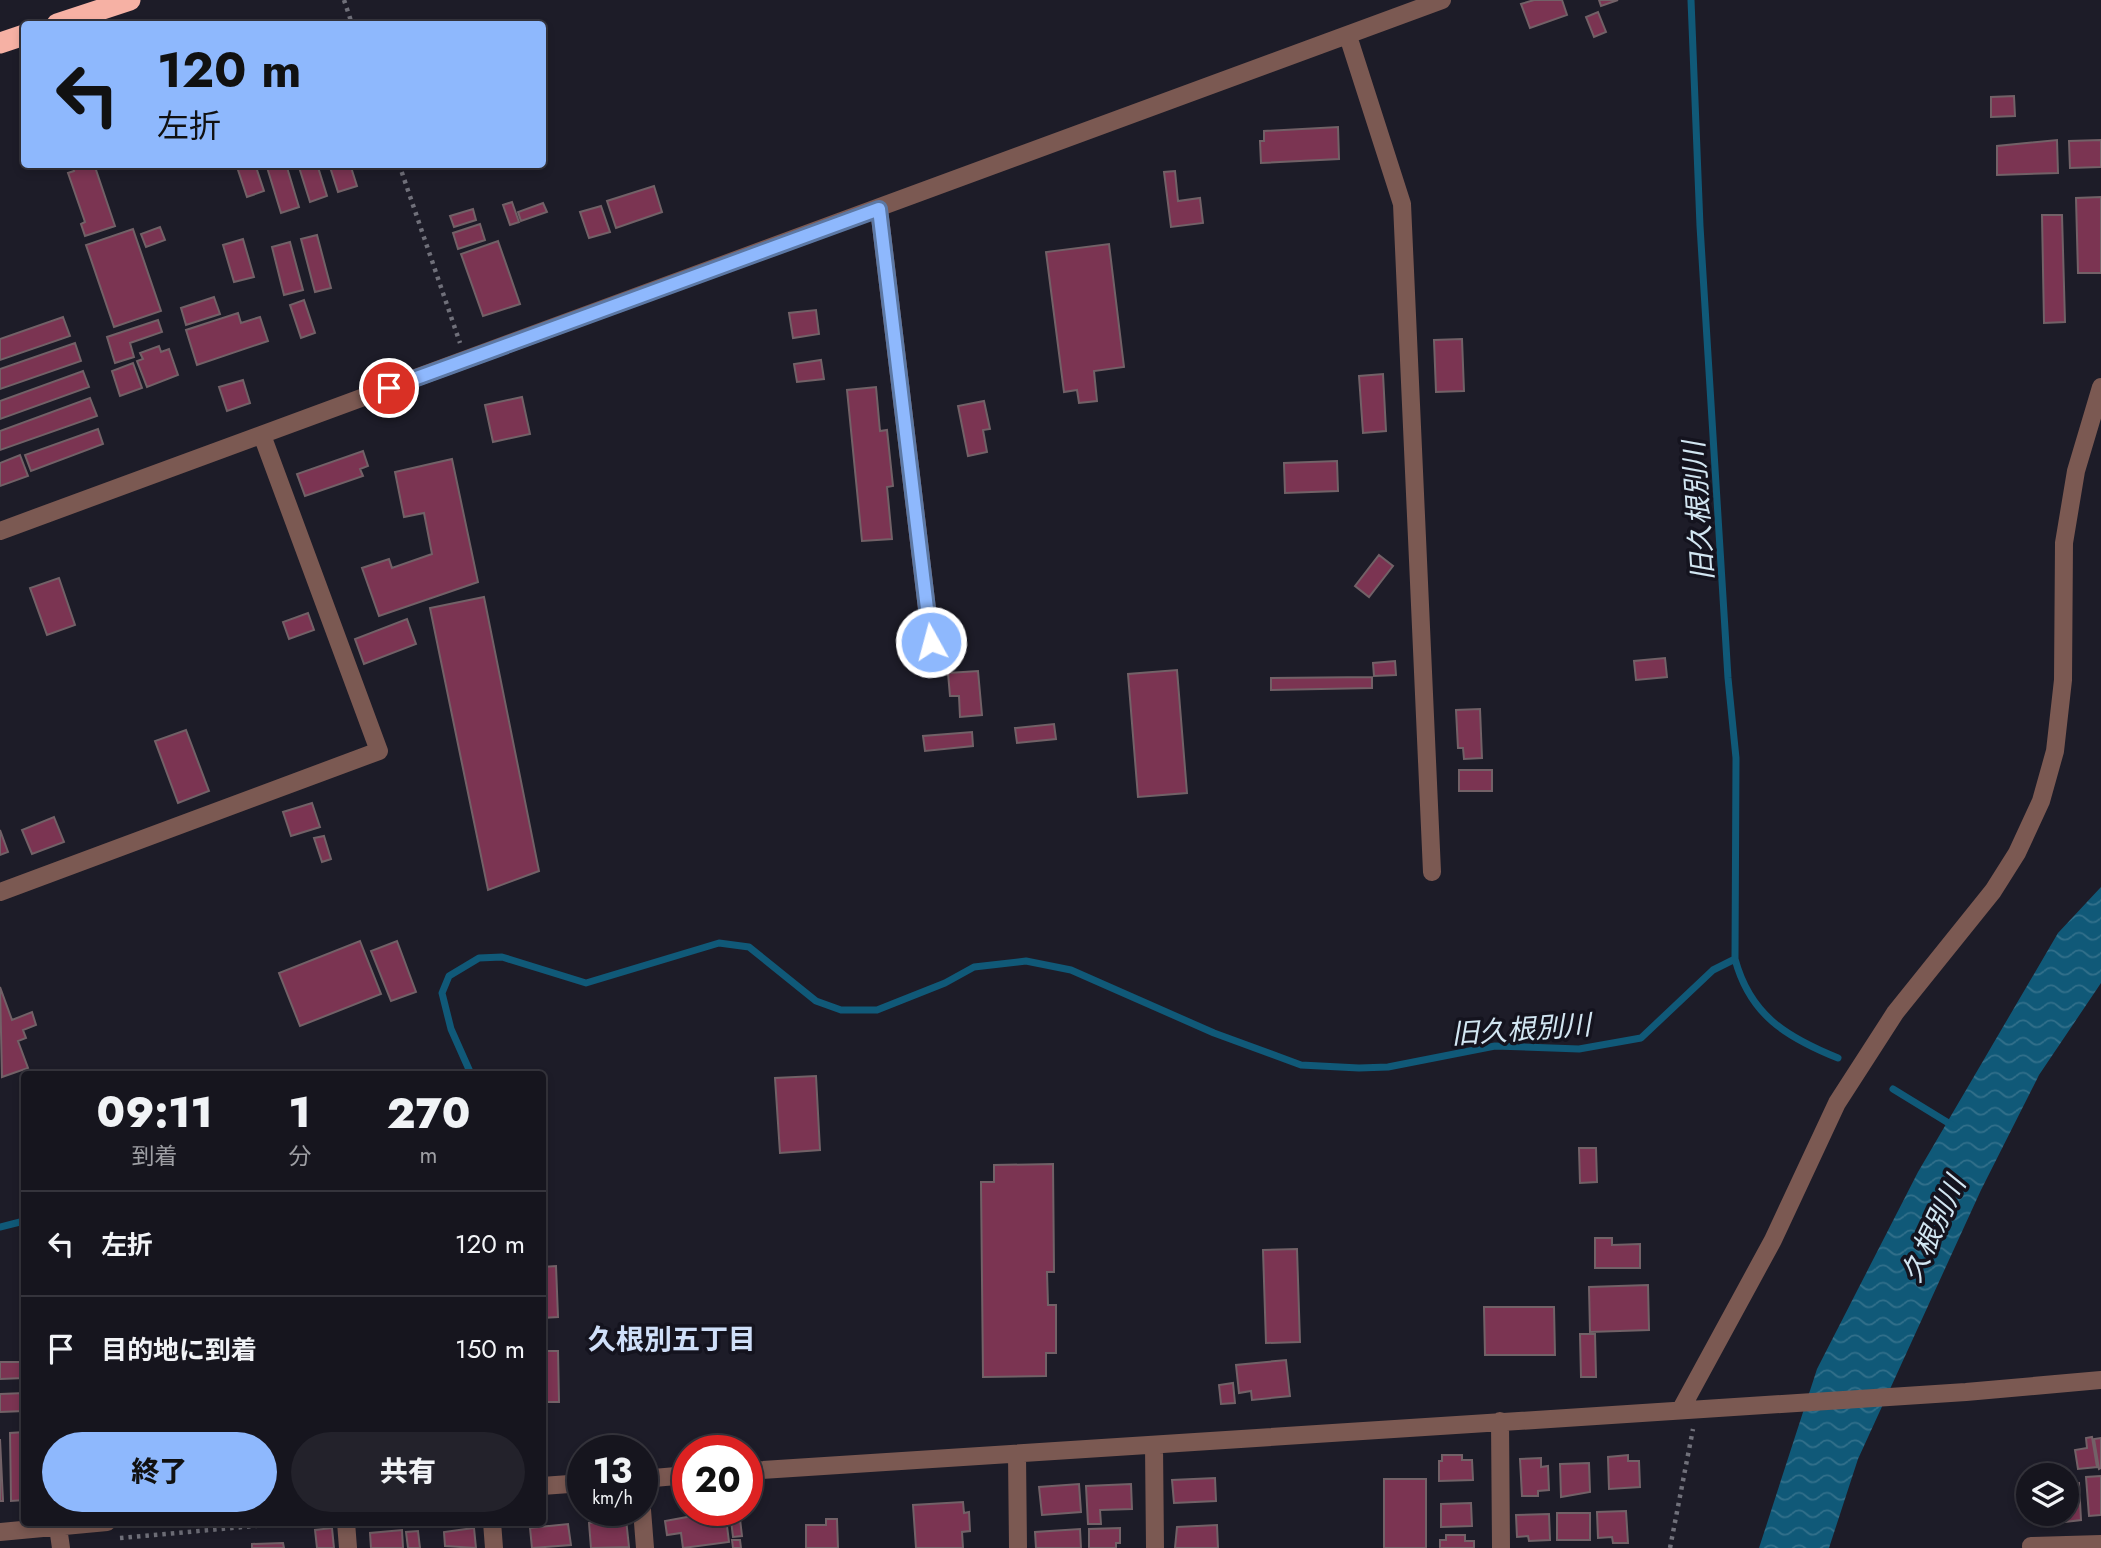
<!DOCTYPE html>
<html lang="ja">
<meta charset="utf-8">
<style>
body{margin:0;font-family:Jost,"Noto Sans JP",sans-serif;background:#23222b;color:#f1f3f6;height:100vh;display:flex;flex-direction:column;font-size:26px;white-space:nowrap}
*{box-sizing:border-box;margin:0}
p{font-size:23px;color:#9e9fa4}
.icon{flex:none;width:38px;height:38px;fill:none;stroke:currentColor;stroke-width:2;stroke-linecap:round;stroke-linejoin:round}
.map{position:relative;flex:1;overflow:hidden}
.side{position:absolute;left:21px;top:1071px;width:525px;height:455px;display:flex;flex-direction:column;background:#16151e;border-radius:7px;box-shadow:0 4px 10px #0003,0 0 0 2px #35343c}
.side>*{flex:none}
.top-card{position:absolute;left:21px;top:21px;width:525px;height:147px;border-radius:7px;box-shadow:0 4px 10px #0003,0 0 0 2px #35343c;background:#8eb8fd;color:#111;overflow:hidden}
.buttons{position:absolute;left:2016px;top:1463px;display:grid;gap:14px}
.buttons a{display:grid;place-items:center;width:63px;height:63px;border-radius:50%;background:#16151e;box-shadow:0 4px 10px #0003,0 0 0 2px #35343c;font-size:35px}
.speed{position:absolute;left:567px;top:1435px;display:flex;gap:14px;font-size:35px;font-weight:700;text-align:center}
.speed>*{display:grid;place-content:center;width:91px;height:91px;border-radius:50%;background:#16151e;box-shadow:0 4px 10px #0003,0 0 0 2px #35343c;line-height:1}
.speed small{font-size:18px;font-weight:400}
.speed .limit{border:10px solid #d22;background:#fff;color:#111}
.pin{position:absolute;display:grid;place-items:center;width:60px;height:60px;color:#fff;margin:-30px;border:4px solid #fff;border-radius:50%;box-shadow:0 2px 7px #0007}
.me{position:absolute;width:77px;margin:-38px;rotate:353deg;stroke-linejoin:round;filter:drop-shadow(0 0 5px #0008)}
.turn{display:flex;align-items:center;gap:24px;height:147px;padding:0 21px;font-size:32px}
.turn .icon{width:91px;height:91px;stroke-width:2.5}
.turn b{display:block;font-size:49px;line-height:60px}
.eta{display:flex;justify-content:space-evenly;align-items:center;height:119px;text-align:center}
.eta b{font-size:42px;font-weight:800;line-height:49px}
.cta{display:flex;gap:14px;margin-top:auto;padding:14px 21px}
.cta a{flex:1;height:80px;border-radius:42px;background:#8eb8fd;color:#111;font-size:28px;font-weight:800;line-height:80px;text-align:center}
.cta a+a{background:#23222b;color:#f1f3f6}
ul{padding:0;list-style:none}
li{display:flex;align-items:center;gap:21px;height:105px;padding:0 21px;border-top:2px solid #35343c}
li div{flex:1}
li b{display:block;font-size:26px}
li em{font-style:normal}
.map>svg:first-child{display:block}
.water{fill:url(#water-waves)}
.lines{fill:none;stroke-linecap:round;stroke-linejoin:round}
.stream{stroke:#105978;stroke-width:7}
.building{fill:#7b3452;stroke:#726167;stroke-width:2}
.path{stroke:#70707a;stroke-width:4.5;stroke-dasharray:3.5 5;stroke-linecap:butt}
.minor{stroke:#7b5952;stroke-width:18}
.highway{stroke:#f6b1a4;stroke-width:21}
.route-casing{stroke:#5c78a4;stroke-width:18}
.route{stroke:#8eb8fd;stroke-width:12}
.labels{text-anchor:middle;stroke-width:7;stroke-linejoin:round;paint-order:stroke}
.water-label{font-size:28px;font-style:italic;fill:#d2e6f2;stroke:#14131e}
.neighbourhood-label{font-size:28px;font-weight:bold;fill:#cfdff9;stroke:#14131e}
</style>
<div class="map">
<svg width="2101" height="1548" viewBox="0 0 2101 1548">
<defs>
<pattern id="water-waves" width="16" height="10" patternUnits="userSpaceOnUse" patternTransform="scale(1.75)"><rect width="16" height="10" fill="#105978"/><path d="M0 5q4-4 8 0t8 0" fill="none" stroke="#32708b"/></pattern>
</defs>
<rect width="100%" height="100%" fill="#1d1c28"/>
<path class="water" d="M2101,887V983L2039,1075L1981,1190L1858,1459L1829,1548H1759L1817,1369L1918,1172L2058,933Z"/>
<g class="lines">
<path class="stream" d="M1735,959C1750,1015 1786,1037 1838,1058
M471,1074L451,1029L442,993L449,976L479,958L502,957L586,983L719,943L749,947L816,1001L841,1010H877L945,983L974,967L1026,961L1071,970L1214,1033L1301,1065L1359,1068L1388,1067L1495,1046L1579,1049L1641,1038L1713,970L1735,959L1736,758L1728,678L1700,226L1691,0
M1893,1089L1955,1127
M0,1227L24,1221"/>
</g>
<path class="building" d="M1534,0H1562L1567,15L1530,28L1521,4Z
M1599,0H1618L1601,6Z
M1598,12L1606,32L1594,37L1586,17Z
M2014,96L2015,116L1991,117V97Z
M1338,127L1339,159L1261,163L1260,141H1264V131Z
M2057,140L2058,173L1997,175V146Z
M2101,140V167L2070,168L2069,141Z
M72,164H94L115,226L85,236L81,224L85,222L68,173L74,171Z
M236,164H255L264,191L247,197Z
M266,164H286L299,207L281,213Z
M298,164H317L327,196L310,202Z
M329,164H350L357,186L338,192Z
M1175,171L1178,201L1200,198L1203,223L1171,227L1164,172Z
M654,186L662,212L616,228L607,201Z
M2101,197V273H2078L2076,198Z
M512,202L519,222L510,225L503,205Z
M543,203L547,212L521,221L518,212Z
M601,206L610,232L589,238L580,212Z
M473,209L476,220L454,227L450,216Z
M2042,215H2062L2065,322L2044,323Z
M480,224L485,240L458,249L453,233Z
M160,227L165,240L146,247L141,234Z
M133,229L161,311L114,327L86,245Z
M317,235L331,288L315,292L301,239Z
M243,239L254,277L234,282L223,245Z
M498,241L520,304L483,316L461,254Z
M290,242L303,290L284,295L272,247Z
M1109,244L1124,367L1094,371L1097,401L1079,403L1077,390L1064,392L1046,252Z
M214,297L220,314L186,325L181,308Z
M304,300L315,333L301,338L290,305Z
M816,310L819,334L793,338L789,313Z
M238,313L241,323L260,317L268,341L197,365L186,330Z
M63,317L70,336L0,360V339Z
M158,320L162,332L130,343L134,357L115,363L107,337Z
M1462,339L1464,391L1436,392L1434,340Z
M75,343L81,361L0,389V369Z
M159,346L161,352L169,349L178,375L147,387L137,361L143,359L140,353Z
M821,360L824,379L797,382L794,364Z
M133,363L142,388L120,396L112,371Z
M83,371L89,387L0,419V401Z
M1383,374L1386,431L1363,433L1359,376Z
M243,380L250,403L227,411L219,387Z
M876,387L880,431L887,430L893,486L887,487L892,539L862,541L847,390Z
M522,397L530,434L493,442L485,405Z
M90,398L97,416L0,450V431Z
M984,401L990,429L983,430L987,452L968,456L958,406Z
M98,429L103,444L31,471L25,455Z
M363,451L368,466L360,469L363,476L305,496L297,474Z
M20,455L28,476L0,486V463Z
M452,459L478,582L379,616L362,568L389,559L392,568L432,554L424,513L404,517L395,472Z
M1337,461L1338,491L1285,493L1284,463Z
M1379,555L1393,566L1369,597L1355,586Z
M59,578L75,625L47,635L30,588Z
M484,597L539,871L488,890L430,608Z
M308,613L314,630L289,639L283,622Z
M407,619L416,644L364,664L355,639Z
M1665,658L1667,677L1636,680L1634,661Z
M1395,661L1396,675L1374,676L1373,663Z
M1177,670L1187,793L1138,797L1128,674Z
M978,671L982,715L960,717L959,696H950L948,673Z
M1372,677V688L1271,690V678Z
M1480,709L1482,758L1464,759L1463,748H1458L1456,710Z
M1054,724L1056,739L1017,743L1015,728Z
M186,730L209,791L178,803L155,741Z
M972,732L973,746L925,751L923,736Z
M1459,770H1492V791H1459Z
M312,803L320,827L291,836L283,812Z
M54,817L64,842L32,854L22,830Z
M0,830L8,852L0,855Z
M324,836L331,859L322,862L314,838Z
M360,941L381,994L300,1026L279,973Z
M397,941L416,992L391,1001L371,951Z
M0,987L12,1020L32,1012L36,1025L23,1030L26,1038L18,1041L28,1068L2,1077Z
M816,1076L820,1150L780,1153L775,1078Z
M1579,1148H1596L1597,1182L1580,1183Z
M1053,1164L1054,1272H1047L1048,1305H1056V1353H1046V1376L983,1377L981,1182H994V1165Z
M1595,1238H1612V1245L1640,1244V1268H1595Z
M1297,1249L1300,1342L1266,1343L1263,1250Z
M556,1266L558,1317L542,1318V1267Z
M1648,1285L1649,1330L1590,1332L1589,1287Z
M1484,1307H1554L1555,1355H1485Z
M1580,1334H1595L1596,1377H1581Z
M542,1351H558L559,1402H542Z
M1286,1360L1290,1396L1252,1400L1251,1391L1239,1393L1236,1365Z
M0,1362H24V1378L0,1379Z
M1233,1383L1235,1403L1221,1404L1219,1385Z
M24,1393V1411L0,1412V1394Z
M24,1432V1500L11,1501L10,1433Z
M2092,1437L2097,1467L2078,1469L2075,1450L2087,1448L2086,1438Z
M2101,1438V1468L2099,1469L2094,1439Z
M0,1439L3,1501H0Z
M1442,1455H1462V1460H1472L1473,1480L1439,1481V1461H1442Z
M1628,1455V1461H1639L1640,1487L1609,1489L1608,1457Z
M1541,1458V1467L1548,1466L1549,1490L1538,1491V1496H1522L1520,1459Z
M1589,1463L1590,1492L1561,1497L1560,1464Z
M2101,1476V1515L2089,1516L2086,1477Z
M1215,1478L1216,1501L1174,1503L1172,1480Z
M1384,1479H1426V1548H1384Z
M2079,1483L2081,1520L2057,1523L2056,1514H2067V1484Z
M1079,1484L1081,1512L1042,1515L1039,1487Z
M1131,1484L1132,1509L1100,1510L1101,1524H1088L1086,1486Z
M963,1502L964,1513L969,1512L970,1531L962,1532L963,1548H916L913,1505Z
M1471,1503L1472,1526L1441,1527V1504Z
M725,1510L729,1542L683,1548L681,1533L667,1535L665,1521Z
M1626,1511L1628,1543H1613L1612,1537L1598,1538L1597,1512Z
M1557,1513H1590V1540H1557Z
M1549,1514L1550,1540L1529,1541L1528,1536L1517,1537L1516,1515Z
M626,1519L629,1547L591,1548L589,1523Z
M740,1519L742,1536L733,1537L731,1520Z
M826,1519H837L838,1548H806V1525H826Z
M568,1524L571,1545L532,1548L530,1528Z
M1217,1525L1218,1548H1175L1177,1527Z
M332,1528L334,1548H317L315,1530Z
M474,1528L476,1548L445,1546L444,1532Z
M1120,1528V1543H1116V1548H1089V1529Z
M1080,1529L1081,1548H1036L1035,1532Z
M402,1530L403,1548H371L370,1533Z
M418,1531L420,1548H408L406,1532Z
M1446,1535H1465V1541H1474V1548H1440V1540H1446Z
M732,1540H740L741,1548H733Z
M283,1543L284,1548H252V1544Z"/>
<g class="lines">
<path class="path" d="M344,0L352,24
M399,164L460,343
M120,1538L299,1522
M1670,1548L1693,1429"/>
<path class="minor" d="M1348,36L1402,204L1432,872
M879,209L931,642
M0,531L1442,0
M0,892L379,751L262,435
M1681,1409L1773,1240L1837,1103L1895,1013L1993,891L2017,853L2041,801L2055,751L2063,680L2064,543L2076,471L2101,387
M1500,1421L1501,1548
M1154,1446L1155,1548
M1017,1454L1018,1548
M747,1471L1966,1392L2101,1380
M642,1479L688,1475
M542,1486L583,1483
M642,1510L645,1548
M346,1522L348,1548
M492,1522L494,1548
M58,1527L61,1548
M0,1532L107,1522
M2031,1546L2101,1544"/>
<path class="highway" d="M57,24L130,0
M0,43L24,35"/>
</g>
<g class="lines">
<g class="route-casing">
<path id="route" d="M389,388L879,209L931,642"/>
</g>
<use href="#route" class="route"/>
</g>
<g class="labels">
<g class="water-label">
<text transform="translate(1698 511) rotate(-94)" y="10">旧久根別川</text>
<text transform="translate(1521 1029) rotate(-4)" y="10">旧久根別川</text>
<text transform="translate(1933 1229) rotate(-65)" y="10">久根別川</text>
</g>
<g class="neighbourhood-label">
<text x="672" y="1349">久根別五丁目</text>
</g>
</g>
</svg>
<div class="buttons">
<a><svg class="icon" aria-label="layers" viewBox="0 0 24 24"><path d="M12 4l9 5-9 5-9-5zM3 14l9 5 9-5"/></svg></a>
</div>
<div class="speed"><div>13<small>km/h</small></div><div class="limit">20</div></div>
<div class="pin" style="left:389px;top:388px;background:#d93025"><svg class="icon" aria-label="arrive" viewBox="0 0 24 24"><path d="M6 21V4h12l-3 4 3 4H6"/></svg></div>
<svg class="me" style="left:931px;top:642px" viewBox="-20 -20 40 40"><circle r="17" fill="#8eb8fd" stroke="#fff" stroke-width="3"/><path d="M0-11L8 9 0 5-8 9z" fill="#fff"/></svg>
<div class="top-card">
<div class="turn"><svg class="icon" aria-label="left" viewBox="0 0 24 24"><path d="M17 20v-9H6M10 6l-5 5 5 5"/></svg><div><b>120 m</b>左折</div></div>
</div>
<section class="side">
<div class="eta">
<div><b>09:11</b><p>到着</p></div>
<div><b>1</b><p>分</p></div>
<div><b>270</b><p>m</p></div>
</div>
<ul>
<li><svg class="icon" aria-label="left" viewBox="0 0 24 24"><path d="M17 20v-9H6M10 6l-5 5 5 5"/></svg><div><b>左折</b></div><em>120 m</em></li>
<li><svg class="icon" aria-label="arrive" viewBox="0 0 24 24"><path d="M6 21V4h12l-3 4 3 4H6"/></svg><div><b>目的地に到着</b></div><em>150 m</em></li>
</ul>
<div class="cta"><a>終了</a><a>共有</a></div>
</section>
</div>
